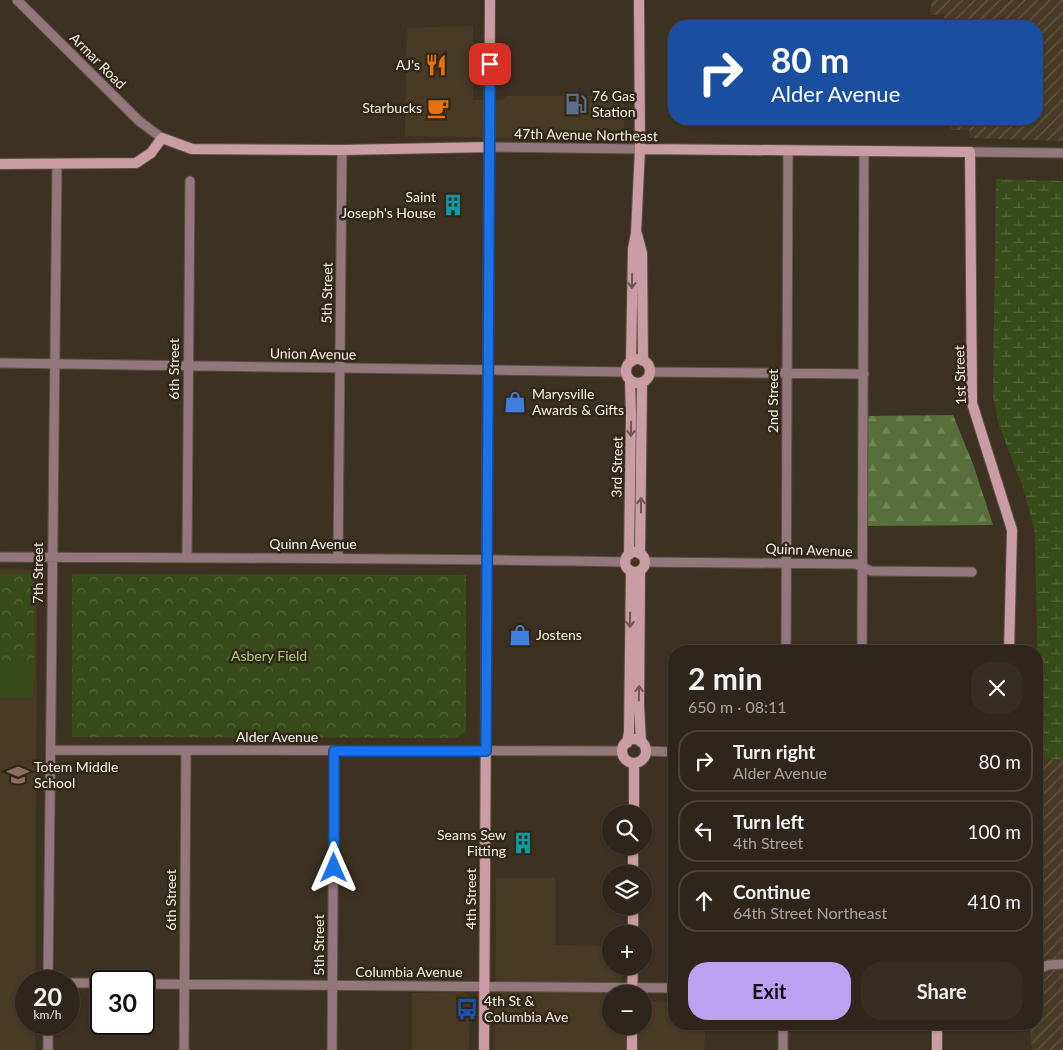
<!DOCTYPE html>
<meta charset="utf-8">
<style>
body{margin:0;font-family:Lato,sans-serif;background:#362e23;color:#f1f3f6;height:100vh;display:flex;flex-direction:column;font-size:19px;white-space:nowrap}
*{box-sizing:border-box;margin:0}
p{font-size:16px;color:#a7a5a2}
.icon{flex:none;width:28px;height:28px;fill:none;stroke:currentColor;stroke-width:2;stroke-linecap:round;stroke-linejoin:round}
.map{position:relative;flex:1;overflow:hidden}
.sheet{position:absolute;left:668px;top:645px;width:375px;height:385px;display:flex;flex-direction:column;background:#2e261a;border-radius:20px;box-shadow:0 1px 4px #0004,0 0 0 1px #494339}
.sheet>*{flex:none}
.hud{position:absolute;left:668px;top:20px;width:375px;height:105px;border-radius:20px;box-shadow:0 1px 4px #0004,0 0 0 1px #494339;background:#1a4fa0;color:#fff;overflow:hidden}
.buttons{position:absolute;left:602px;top:805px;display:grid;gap:10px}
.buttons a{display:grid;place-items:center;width:50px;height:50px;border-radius:50%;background:#2e261a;box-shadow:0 1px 4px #0004,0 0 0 1px #494339;font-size:25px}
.speed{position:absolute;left:15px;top:970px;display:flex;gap:10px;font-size:25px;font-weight:700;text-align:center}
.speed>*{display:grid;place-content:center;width:65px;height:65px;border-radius:50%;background:#2e261a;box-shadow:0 1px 4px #0004,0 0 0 1px #494339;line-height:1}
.speed small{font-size:12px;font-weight:400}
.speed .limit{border:2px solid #111;border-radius:8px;background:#fff;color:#111}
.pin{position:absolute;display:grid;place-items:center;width:42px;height:42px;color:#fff;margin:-21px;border-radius:10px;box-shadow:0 2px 8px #0006}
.me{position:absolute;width:55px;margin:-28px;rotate:0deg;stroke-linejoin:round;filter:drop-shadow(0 0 4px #0008)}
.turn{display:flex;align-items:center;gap:18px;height:105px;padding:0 20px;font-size:22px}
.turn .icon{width:65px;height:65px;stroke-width:2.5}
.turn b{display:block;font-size:35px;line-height:42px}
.round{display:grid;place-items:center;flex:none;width:52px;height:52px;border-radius:20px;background:#362e23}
.summary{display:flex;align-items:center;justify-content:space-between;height:85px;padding:0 20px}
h1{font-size:30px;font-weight:700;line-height:38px}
.cta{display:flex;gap:10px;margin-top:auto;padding:10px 20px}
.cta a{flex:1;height:58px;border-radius:20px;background:#bca0f2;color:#111;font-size:20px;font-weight:700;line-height:58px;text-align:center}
.cta a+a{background:#362e23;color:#f1f3f6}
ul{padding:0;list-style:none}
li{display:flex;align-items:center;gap:15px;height:62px;margin:0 10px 8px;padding:0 10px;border:2px solid #494339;border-radius:20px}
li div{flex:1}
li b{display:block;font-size:19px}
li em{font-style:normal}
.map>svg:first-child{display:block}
.built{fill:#493a25}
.industrial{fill:url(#industrial-furrows)}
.green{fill:#384c19}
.forest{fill:url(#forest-firs)}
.wetland{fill:url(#wetland-marsh)}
.park{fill:url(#park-crowns)}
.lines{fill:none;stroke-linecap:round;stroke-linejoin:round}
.street-casing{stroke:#5b5142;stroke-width:11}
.secondary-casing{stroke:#5b5142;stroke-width:12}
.street{stroke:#94777c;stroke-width:9}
.secondary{stroke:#ca9da4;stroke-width:10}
.oneway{stroke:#6f5750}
.route-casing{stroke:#114b97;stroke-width:12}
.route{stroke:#1a73e8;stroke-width:9}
.labels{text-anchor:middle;stroke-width:5;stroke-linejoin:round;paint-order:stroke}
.street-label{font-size:14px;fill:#f9f2e8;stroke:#322818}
.poi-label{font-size:14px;fill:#f9f2e8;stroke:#322818;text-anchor:start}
.park-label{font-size:14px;fill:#abce80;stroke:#322818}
</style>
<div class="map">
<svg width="1063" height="1050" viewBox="0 0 1063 1050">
<defs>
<pattern id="industrial-furrows" width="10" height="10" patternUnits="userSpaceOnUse" patternTransform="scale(1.25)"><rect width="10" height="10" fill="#493a25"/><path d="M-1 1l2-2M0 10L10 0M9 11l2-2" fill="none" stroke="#645745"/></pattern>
<pattern id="forest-firs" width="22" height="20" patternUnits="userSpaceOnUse" patternTransform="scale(1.25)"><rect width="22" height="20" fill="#596f3b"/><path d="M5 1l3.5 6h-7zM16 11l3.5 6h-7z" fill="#728457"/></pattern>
<pattern id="wetland-marsh" width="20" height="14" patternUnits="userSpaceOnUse" patternTransform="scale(1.25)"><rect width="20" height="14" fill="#384c19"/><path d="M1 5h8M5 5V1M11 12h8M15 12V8" fill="none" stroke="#56663a"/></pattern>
<pattern id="park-crowns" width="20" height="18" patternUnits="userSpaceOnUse" patternTransform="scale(1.25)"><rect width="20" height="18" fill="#384c19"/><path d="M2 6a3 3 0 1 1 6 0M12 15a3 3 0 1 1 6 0" fill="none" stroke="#56663a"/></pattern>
</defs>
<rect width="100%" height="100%" fill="#3d3222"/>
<path class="built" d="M473,26V100H502L506,96H601L604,98L624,99V130L616,140L405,136L407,28Z
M0,569L37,570L35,981H26V1024H35V1050H0Z
M496,878H555V945L611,946V966H621L622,994H611V1026H644V1001L674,1002V1024H705V1050H495Z
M463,992L467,994L470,1001L469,1050H412V993Z"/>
<path class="industrial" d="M932,0H1063V141L970,138L969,130H951L948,119H1036V26H945L944,14L930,15Z
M1036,759L1063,760V1050H1032L1030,1024H1036Z"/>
<path class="green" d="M0,664H34L33,697H0Z"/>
<path class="forest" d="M953,415L973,464L993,525L867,526L868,416Z"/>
<path class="wetland" d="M996,179L1063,181V760L1036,759L1037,634L1035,533L1023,488L999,425L993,396Z"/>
<path class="park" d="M0,573H34V664H0Z
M72,574L466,575V731L456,738L72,737Z"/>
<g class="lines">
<g class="street-casing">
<path id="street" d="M17,0L139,121L162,138
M490,147L640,149
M970,152L1063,153
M0,363L626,372
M650,372L864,374
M0,557C209,558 417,558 626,562
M187,557L190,181
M338,557L342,150
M645,562L856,564L871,571L972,572
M786,651L788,151
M862,651L864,151
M51,750L622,751
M646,751L674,752
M1036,970L1048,965L1063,964
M48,981L57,165
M69,983H101
M144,984L674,988
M48,1050V1024
M184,1050L186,751
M332,1050L334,751
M783,1050V1024"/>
</g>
<g class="secondary-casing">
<path id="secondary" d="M640,149L970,152L972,403L1012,530L1009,651
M0,164L136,163L151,153L162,138L192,149L342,150L490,147
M637,234L642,253L643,361
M626 371a12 12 0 1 1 24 0a12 12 0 1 1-24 0Z
M631,362L633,249L636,233L640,149L639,0
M625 562a10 10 0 1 1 20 0a10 10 0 1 1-20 0Z
M640,554L642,382
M629,555L631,416L630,380
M640,571L639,705L641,742
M622 751a12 12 0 1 1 24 0a12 12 0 1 1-24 0Z
M627,743L629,732L631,571
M634,814V763
M633,874V846
M633,934V906
M632,994L633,966
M484,1050L490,0
M632,1050V1026
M937,1050V1024"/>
</g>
<use href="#street" class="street"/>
<use href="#secondary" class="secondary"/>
</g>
<defs><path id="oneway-shaft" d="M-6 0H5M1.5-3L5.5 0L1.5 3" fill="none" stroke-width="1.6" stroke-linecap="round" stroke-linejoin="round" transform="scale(1.25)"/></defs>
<g class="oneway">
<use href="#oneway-shaft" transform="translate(632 281) rotate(91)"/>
<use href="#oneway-shaft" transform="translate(631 429) rotate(91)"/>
<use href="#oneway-shaft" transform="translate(641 505) rotate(-90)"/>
<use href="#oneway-shaft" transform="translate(630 620) rotate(91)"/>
<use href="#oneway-shaft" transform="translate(639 693) rotate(-89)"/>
</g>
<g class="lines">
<g class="route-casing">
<path id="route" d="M334,868V751H486L490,64"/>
</g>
<use href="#route" class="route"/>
</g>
<defs>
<g id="restaurant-bare" transform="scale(1.725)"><path d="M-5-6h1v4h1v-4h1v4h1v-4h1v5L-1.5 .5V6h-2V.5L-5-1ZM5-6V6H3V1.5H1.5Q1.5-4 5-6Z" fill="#e8710a" stroke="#322818" stroke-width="2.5" paint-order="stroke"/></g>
<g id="fuel-bare" transform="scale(1.725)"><path d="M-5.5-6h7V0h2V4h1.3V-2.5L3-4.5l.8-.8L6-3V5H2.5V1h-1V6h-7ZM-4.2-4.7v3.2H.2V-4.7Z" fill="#5c6f8a" stroke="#322818" stroke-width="2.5" paint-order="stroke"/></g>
<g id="cafe-bare" transform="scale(1.725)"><path d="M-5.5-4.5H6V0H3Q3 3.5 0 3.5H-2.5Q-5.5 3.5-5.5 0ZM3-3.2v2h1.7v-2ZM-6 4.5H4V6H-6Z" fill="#e8710a" stroke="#322818" stroke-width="2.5" paint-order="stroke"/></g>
<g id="building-bare" transform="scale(1.725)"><path d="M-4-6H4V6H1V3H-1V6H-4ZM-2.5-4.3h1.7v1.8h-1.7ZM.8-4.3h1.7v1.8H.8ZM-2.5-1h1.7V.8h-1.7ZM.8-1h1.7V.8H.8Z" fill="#0f9aa8" stroke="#322818" stroke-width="2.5" paint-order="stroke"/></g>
<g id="shop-bare" transform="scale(1.725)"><path d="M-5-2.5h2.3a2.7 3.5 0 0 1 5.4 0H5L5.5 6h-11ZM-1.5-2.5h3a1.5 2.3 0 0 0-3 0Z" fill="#3f7fe0" stroke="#322818" stroke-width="2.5" paint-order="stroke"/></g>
<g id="school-bare" transform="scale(1.725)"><path d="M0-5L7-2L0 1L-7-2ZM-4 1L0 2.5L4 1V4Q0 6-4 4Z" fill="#8d6e63" stroke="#322818" stroke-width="2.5" paint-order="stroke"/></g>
<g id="bus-bare" transform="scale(1.725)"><path d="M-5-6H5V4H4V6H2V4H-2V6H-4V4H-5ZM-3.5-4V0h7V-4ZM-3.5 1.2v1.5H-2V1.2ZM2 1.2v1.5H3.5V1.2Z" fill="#1a4fb4" stroke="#322818" stroke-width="2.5" paint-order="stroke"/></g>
</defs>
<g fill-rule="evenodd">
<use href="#restaurant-bare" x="436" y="65"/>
<use href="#fuel-bare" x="576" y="104"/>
<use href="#cafe-bare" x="438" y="108"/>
<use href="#building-bare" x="453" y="205"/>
<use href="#shop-bare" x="515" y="402"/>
<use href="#shop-bare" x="520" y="635"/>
<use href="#school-bare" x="18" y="775"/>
<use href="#building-bare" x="523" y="843"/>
<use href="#bus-bare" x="467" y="1009"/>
</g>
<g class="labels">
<g class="street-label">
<text transform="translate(98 61) rotate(45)" y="5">Armar Road</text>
<text transform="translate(586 135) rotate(1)" y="5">47th Avenue Northeast</text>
<text transform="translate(327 293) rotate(-89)" y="5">5th Street</text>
<text transform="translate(313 354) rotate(1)" y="5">Union Avenue</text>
<text transform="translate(174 369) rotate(-90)" y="5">6th Street</text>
<text transform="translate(960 375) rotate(-92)" y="5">1st Street</text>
<text transform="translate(773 401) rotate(-90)" y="5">2nd Street</text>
<text transform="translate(617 467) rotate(-89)" y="5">3rd Street</text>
<text x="313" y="549">Quinn Avenue</text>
<text transform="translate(809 550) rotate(2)" y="5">Quinn Avenue</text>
<text transform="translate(38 573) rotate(-90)" y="5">7th Street</text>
<text x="277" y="742">Alder Avenue</text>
<text transform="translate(471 899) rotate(-90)" y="5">4th Street</text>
<text transform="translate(171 900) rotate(-90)" y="5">6th Street</text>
<text transform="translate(319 945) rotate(-90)" y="5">5th Street</text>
<text x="409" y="977">Columbia Avenue</text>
</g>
<g class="poi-label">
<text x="420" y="70" text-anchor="end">AJ's</text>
<text x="592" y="101">76 Gas<tspan x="592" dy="16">Station</tspan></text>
<text x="422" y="113" text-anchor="end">Starbucks</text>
<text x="436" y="202" text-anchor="end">Saint<tspan x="436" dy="16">Joseph's House</tspan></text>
<text x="532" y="399">Marysville<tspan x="532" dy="16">Awards &amp; Gifts</tspan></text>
<text x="536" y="640">Jostens</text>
<text x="34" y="772">Totem Middle<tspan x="34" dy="16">School</tspan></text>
<text x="506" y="840" text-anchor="end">Seams Sew<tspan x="506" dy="16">Fitting</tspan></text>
<text x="484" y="1006">4th St &amp;<tspan x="484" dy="16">Columbia Ave</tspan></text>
</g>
<g class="park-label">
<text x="269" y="661">Asbery Field</text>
</g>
</g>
</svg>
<div class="buttons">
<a><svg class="icon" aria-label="search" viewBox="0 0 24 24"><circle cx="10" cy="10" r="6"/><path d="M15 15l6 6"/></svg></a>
<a><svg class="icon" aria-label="layers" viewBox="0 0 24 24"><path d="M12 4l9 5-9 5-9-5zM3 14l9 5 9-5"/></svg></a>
<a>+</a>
<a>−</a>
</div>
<div class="speed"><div>20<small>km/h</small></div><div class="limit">30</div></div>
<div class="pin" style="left:490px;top:64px;background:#d93025"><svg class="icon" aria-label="arrive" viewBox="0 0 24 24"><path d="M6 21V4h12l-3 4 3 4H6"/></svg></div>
<svg class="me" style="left:334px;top:868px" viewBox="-20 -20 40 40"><path d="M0-17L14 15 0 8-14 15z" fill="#1a73e8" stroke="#fff" stroke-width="4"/></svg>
<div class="hud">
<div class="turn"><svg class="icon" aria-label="right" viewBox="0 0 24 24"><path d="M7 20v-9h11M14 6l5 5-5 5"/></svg><div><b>80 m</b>Alder Avenue</div></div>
</div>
<section class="sheet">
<div class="summary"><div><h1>2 min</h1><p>650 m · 08:11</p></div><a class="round"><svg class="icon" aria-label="close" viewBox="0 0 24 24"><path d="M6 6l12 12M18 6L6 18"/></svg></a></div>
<ul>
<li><svg class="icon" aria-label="right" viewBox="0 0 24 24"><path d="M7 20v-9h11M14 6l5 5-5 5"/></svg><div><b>Turn right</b><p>Alder Avenue</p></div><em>80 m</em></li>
<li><svg class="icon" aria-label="left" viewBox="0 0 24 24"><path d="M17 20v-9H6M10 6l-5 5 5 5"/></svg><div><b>Turn left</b><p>4th Street</p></div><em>100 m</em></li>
<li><svg class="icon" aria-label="ahead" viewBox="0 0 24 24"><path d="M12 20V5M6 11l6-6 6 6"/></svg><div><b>Continue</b><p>64th Street Northeast</p></div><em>410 m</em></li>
</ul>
<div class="cta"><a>Exit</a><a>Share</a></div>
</section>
</div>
